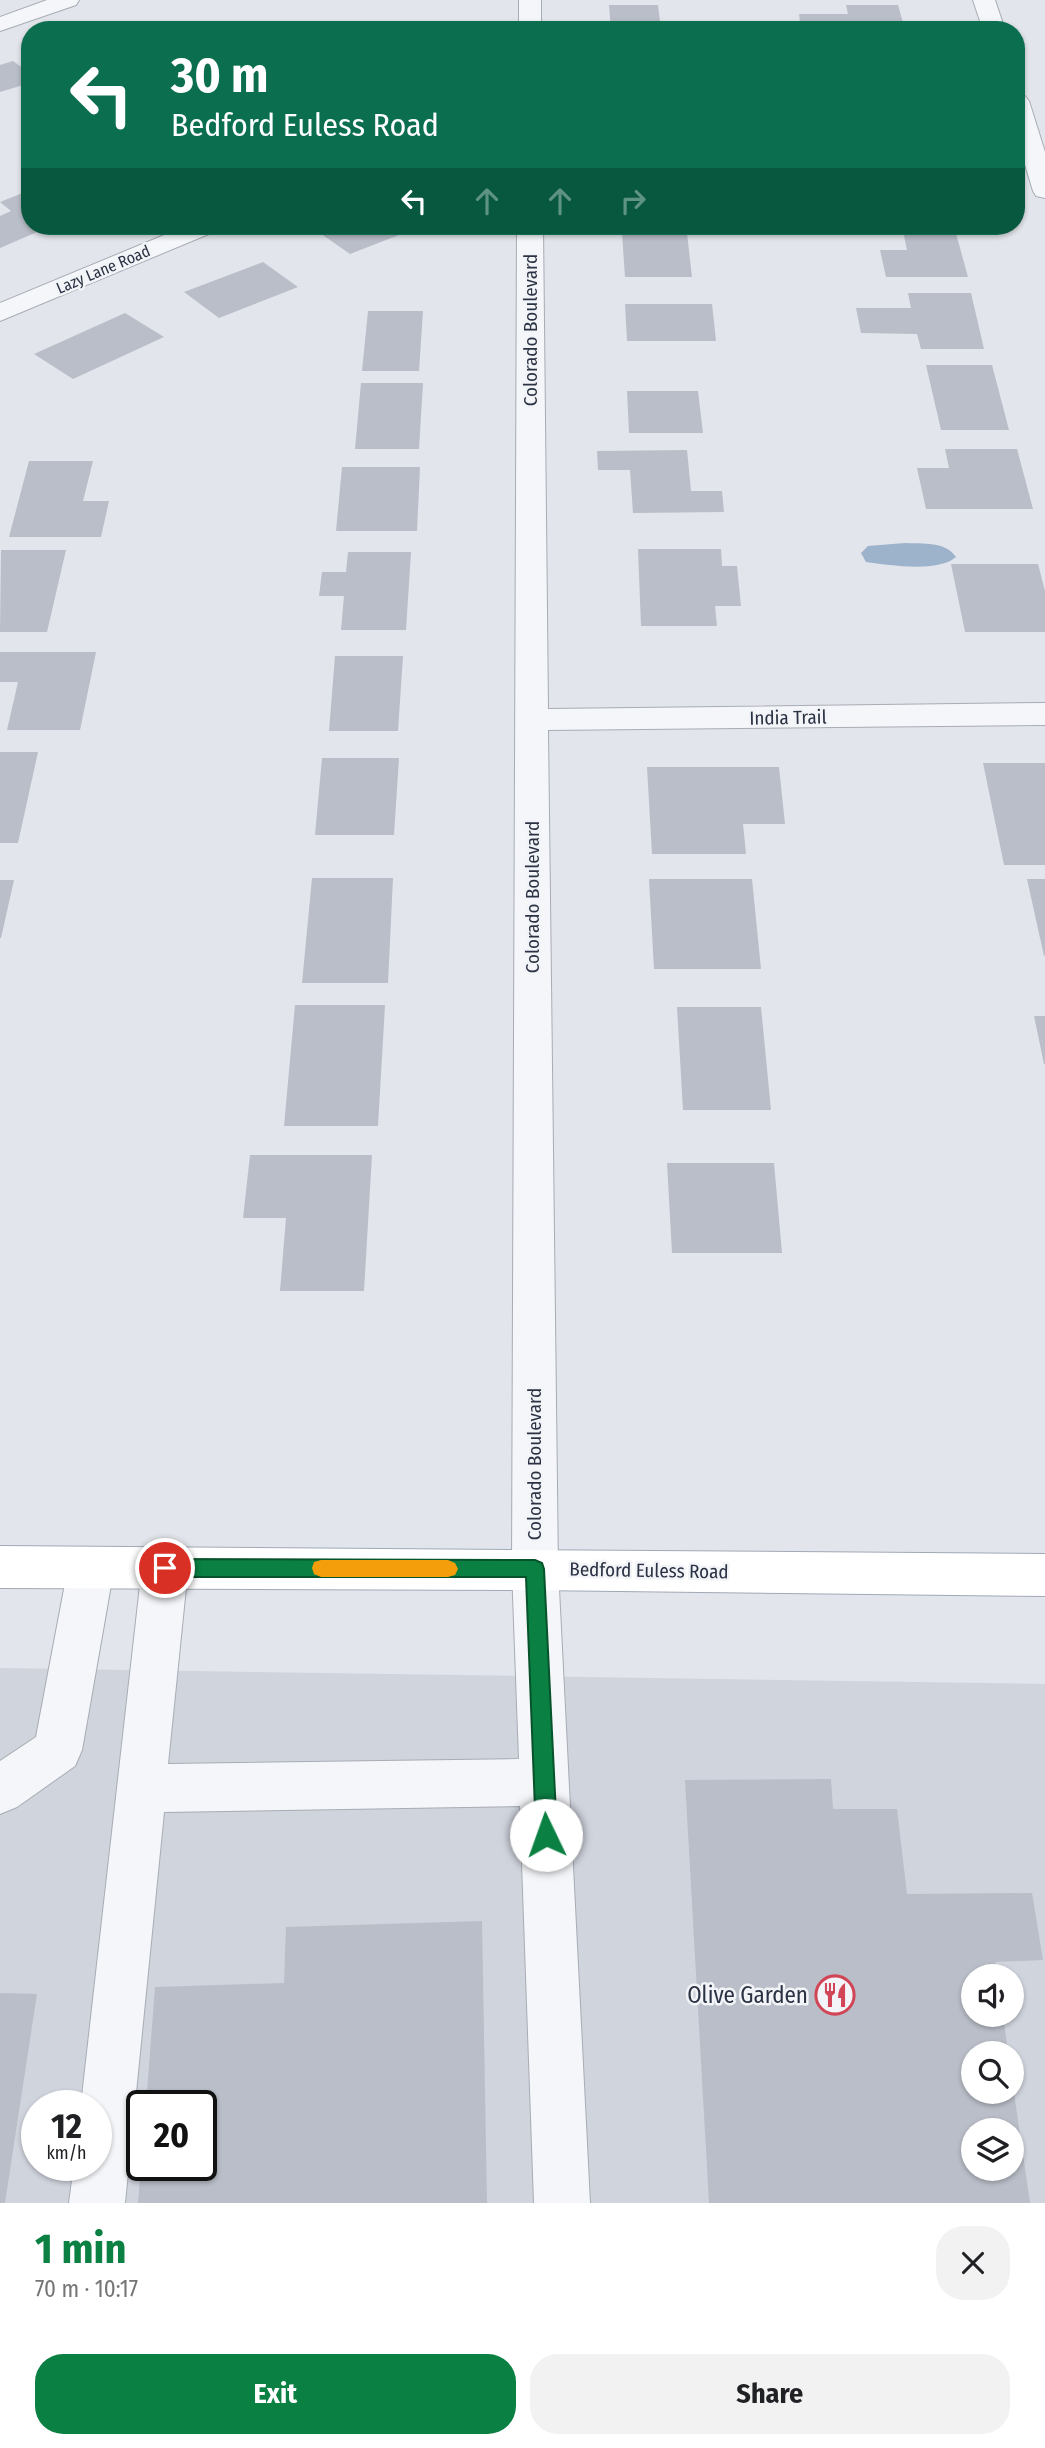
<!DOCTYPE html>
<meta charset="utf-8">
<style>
body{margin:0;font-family:"Fira Sans Condensed",sans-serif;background:#f2f2f2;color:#202124;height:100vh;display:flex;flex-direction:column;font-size:26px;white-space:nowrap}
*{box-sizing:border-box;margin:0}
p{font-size:23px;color:#757577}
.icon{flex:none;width:38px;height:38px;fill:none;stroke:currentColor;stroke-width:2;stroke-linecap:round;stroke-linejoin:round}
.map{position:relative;height:2203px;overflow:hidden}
.drawer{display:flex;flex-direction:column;background:#fff;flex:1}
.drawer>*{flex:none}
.guide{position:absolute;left:21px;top:21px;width:1004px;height:214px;border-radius:28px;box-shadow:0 2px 5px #0004;background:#0b6e4f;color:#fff;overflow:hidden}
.tools{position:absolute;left:961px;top:1964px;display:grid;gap:14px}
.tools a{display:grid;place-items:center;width:63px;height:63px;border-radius:50%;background:#fff;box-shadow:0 2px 5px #0004;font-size:35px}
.speed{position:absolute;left:21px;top:2090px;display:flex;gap:14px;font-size:35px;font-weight:700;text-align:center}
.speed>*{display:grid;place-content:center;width:91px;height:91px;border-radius:50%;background:#fff;box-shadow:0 2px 5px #0004;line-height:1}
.speed small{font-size:18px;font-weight:400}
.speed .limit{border:4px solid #111;border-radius:10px;background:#fff;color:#111}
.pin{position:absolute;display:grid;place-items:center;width:60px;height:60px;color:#fff;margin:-30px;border:4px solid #fff;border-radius:50%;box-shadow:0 2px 7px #0007}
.me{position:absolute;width:77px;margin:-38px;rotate:357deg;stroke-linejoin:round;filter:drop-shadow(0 0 5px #0008)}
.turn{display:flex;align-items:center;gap:24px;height:147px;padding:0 35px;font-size:32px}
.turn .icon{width:91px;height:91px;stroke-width:2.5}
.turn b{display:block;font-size:49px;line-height:60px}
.lanes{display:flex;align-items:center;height:66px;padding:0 35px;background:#0003;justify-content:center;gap:35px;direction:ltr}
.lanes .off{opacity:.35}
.round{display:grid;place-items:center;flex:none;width:74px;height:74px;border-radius:28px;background:#f2f2f2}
.summary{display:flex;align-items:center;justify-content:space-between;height:119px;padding:0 35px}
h1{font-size:42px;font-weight:700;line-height:52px;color:#0b8043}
.button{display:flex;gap:14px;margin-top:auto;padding:14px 35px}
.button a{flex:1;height:80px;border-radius:28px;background:#0b8043;color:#fff;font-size:28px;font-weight:700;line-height:80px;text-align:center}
.button a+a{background:#f2f2f2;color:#202124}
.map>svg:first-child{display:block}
.built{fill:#d0d4dd;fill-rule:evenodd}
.water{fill:#9db2cb}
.building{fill:#b9bec8;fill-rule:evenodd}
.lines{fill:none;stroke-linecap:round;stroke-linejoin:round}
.minor-casing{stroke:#a7acb5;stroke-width:2}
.major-casing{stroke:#a1a9b7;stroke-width:2}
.minor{fill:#f5f6f9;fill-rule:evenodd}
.major{fill:#fff;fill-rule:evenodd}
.route{fill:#0b8043;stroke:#07532c;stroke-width:2}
.slow{fill:#f59e0b}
.labels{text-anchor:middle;stroke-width:5;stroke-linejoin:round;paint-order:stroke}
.far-street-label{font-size:16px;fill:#2a3243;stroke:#f2f4f8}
.street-label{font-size:19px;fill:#2a3243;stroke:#f2f4f8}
.near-poi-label{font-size:23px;fill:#2a3243;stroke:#f2f4f8;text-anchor:end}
</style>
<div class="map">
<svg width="1045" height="2203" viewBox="0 0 1045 2203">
<rect width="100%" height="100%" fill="#e2e5eb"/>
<path class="built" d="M0,1668L1045,1684V2203H0ZM973,1976H1012V2014H973ZM973,2053H1012V2091H973ZM37,2105H96V2165H37ZM142,2105H201V2165H142ZM973,2130H1012V2168H973Z"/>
<path class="water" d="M905,543C923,544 945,541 956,557C938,573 889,565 866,562L861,553L868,546Z"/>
<path class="building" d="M609,5H658L661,30H611Z
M846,5H898L905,30L801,29L799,14H848Z
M13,61L30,73V83L0,92V65Z
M30,190V226H51L0,248V216L11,211L0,202Z
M330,226H422L350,254L317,231Z
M902,226H954L968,277H886L880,250H907Z
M622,233H687L692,277H625Z
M263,262L298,287L219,318L184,292Z
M908,293H971L984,349H921L917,334L861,333L856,308H911Z
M625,304H712L716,341H627Z
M368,311H423L419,371H362Z
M125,313L164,337L73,379L34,354Z
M926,365H992L1009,430H941Z
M361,383H423L419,449H355Z
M627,391H698L703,433H629Z
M945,449H1017L1033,509H926L917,468H949Z
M687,450L691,491H722L724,512L633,513L630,470H598L597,451Z
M29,461H93L83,501H109L101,537H9Z
M342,467H420L417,531H336Z
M638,549H721L722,566H737L741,606H715L717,626H641Z
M1,550H66L47,632H0Z
M348,552H411L406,630H341L344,596H319L322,572H346Z
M951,564H1038L1045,591V632H965Z
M0,652H96L80,730H7L18,682H0Z
M335,656H403L398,731H329Z
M0,752H38L18,843H0Z
M322,758H399L394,835H315Z
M983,763H1045V865H1004Z
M647,767H779L785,824H743L746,854H652Z
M312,878H393L388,983H302Z
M649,879H752L761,969H654Z
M1027,879H1045V955L1044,956Z
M0,880H14L1,938H0Z
M295,1005H385L378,1126H284Z
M677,1007H761L771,1110H683Z
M1034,1016H1045V1064H1044Z
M250,1155H372L364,1291H280L286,1218H243Z
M667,1163H774L782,1253H672Z
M831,1779L833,1809H897L907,1894L1032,1893L1043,1960L995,1962L997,1976H973V2014H1003L1008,2053H973V2091H1012L1013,2086L1030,2203H709L685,1780ZM973,2130H1012V2168H973Z
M482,1921L487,2203H138L141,2165H201V2105H146L155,1987L284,1983L286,1927Z
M0,1993L37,1994L5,2203H0Z"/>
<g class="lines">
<g class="minor-casing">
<path id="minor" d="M47,0H79L76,5L0,31V17Z
M519,0H541V30H519Z
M973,0H995L1005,30H983Z
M1017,94L1025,96L1029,101L1045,152V198L1036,196L1033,191L1017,138Z
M186,226H220L216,231L0,321V303Z
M517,226H543L548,709L1045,703V725L548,730L558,1569L590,2203H534L520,1806L164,1812L125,2203H69L74,2165H96V2105H81L142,1568L149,1553L165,1547L181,1553L188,1568L168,1764L519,1759L512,1569Z
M91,1547L107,1553L114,1568L82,1750L75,1766L17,1807L0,1814V1761L36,1737L68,1568L75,1553Z"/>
</g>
<g class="major-casing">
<path id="major" d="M0,1546L1045,1554V1596L535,1590L0,1588Z"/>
</g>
<use href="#minor" class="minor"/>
<use href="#major" class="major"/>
</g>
<path class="route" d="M165,1559L535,1560L542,1563L544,1569L557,1835L554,1842L546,1845L539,1842L536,1835L526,1577H165L158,1574L155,1568L158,1562Z"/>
<path class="slow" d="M321,1560H448L455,1563L458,1569L455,1575L448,1577H321L314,1574L312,1568L314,1562Z"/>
<defs>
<g id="restaurant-ring" transform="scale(2.0125)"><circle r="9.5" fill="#f2f4f8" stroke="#d24556" stroke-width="1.5"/><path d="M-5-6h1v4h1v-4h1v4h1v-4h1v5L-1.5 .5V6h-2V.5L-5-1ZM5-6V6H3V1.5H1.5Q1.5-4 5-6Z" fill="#d24556"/></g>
</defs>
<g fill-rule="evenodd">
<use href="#restaurant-ring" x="835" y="1995"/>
</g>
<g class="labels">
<g class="far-street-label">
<text transform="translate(103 269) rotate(-23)" y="6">Lazy Lane Road</text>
</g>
<g class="street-label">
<text transform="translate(530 330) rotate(-90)" y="7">Colorado Boulevard</text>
<text transform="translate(788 717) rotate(-1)" y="7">India Trail</text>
<text transform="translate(532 897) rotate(-90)" y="7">Colorado Boulevard</text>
<text transform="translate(534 1464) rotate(-90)" y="7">Colorado Boulevard</text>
<text transform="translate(649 1570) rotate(1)" y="7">Bedford Euless Road</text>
</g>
<g class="near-poi-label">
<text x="808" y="2003">Olive Garden</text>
</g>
</g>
</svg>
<div class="tools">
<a><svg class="icon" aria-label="sound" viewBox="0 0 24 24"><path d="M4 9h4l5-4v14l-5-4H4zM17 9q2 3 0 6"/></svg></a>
<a><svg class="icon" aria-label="search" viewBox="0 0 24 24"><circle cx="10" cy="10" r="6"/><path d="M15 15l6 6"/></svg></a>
<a><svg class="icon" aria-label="layers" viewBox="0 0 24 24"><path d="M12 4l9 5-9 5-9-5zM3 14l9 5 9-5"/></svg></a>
</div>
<div class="speed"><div>12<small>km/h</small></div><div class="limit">20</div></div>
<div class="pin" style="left:165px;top:1568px;background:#d93025"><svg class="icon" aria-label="arrive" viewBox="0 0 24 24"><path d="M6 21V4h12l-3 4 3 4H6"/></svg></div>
<svg class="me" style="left:546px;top:1835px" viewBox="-20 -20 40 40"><circle r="19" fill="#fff"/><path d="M0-13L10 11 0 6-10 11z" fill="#0b8043"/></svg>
<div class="guide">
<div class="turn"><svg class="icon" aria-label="left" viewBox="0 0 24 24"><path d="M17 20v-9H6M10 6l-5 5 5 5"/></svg><div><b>30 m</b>Bedford Euless Road</div></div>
<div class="lanes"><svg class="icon" aria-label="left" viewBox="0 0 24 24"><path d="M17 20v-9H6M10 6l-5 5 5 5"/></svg><svg class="icon off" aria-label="ahead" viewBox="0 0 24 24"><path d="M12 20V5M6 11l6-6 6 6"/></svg><svg class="icon off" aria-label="ahead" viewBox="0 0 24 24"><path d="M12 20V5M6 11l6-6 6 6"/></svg><svg class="icon off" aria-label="right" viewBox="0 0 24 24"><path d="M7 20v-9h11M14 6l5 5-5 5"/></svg></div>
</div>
</div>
<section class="drawer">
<div class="summary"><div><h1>1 min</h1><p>70 m · 10:17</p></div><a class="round"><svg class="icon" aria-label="close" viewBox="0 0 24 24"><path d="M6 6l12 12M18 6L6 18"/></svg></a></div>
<div class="button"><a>Exit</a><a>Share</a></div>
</section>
